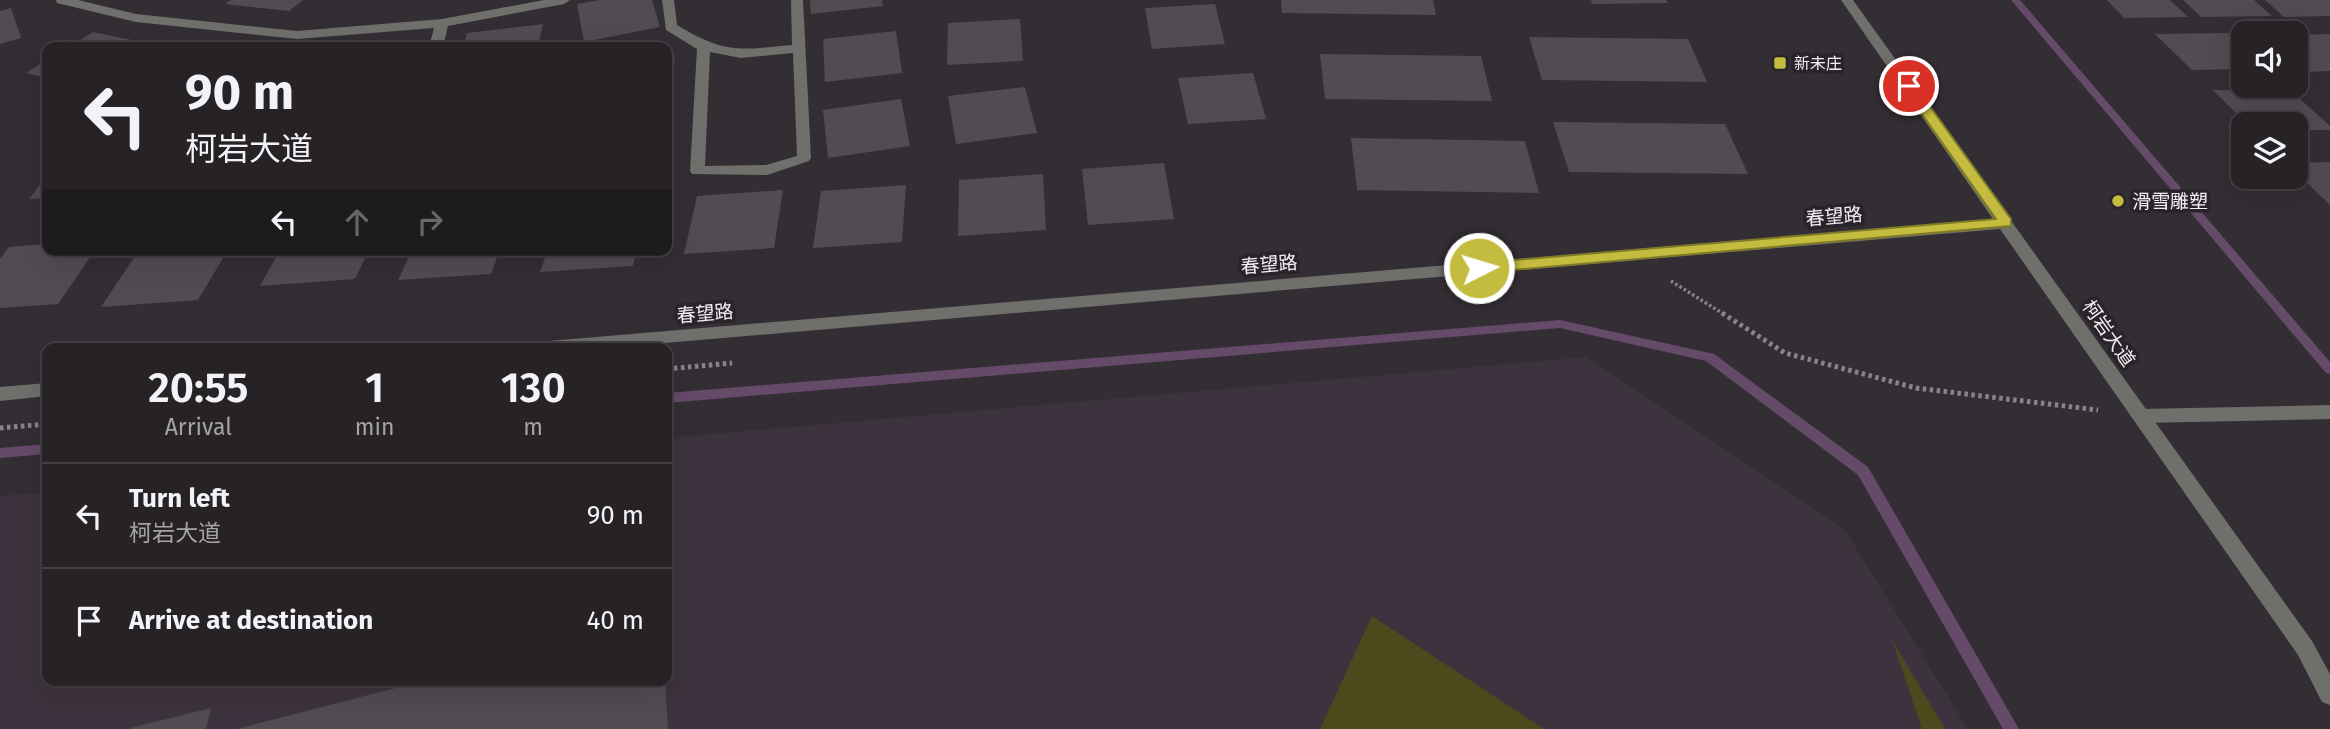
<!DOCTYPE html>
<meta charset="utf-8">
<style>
body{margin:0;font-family:"Fira Sans","Noto Sans SC",sans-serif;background:#322f32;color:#f1f3f6;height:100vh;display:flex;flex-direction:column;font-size:26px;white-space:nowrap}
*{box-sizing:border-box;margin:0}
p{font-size:23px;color:#a4a4a7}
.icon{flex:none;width:38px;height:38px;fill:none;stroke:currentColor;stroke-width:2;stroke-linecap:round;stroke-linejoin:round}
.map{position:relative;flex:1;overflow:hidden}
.panel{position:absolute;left:42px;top:343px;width:630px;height:343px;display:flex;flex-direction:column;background:#262226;border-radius:14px;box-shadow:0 7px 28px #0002,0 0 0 2px #423f43}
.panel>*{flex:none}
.guide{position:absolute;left:42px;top:42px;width:630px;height:214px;border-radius:14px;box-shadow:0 7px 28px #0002,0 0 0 2px #423f43;background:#262226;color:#f1f3f6;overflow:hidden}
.controls{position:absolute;left:2231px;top:21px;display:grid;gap:14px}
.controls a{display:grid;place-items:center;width:77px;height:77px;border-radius:14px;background:#262226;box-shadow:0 7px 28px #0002,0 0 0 2px #423f43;font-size:35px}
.pin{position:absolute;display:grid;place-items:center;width:60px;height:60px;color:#fff;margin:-30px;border:4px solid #fff;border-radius:50%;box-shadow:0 2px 7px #0007}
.me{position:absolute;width:77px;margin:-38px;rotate:85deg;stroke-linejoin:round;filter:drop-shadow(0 0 5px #0008)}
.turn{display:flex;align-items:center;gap:24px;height:147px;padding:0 28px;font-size:32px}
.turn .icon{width:91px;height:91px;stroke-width:2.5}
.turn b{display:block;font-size:49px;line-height:60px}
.lanes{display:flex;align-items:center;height:66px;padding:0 28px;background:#0003;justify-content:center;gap:35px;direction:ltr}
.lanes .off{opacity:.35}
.eta{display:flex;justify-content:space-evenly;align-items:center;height:119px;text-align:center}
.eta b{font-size:42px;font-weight:600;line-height:49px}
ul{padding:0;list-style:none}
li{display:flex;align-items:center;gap:21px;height:105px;padding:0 28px;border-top:2px solid #423f43}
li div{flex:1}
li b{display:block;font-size:26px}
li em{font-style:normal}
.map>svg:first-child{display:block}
.built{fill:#3d333e}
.green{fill:#4c4a1c}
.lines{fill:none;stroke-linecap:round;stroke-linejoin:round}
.stream{fill:#664a6a;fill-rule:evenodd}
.building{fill:#524c52}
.path-far1{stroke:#888488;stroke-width:3.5;stroke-dasharray:2.5 2.5;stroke-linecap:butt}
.path{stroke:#888488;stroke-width:5;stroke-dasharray:3.5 3.5;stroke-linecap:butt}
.service{fill:#6f6f6c;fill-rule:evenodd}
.minor{fill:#6f6f6c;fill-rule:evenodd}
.tertiary{fill:#6f6f6c;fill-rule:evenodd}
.route{fill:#c4bc3e;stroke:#7f7a28;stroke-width:2}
.poi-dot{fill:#c4bc3e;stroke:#292429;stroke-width:2.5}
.labels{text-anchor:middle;stroke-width:7;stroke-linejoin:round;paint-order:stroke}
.far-poi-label{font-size:16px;fill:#f2eff2;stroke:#292429;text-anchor:start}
.poi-label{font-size:19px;fill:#f2eff2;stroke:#292429;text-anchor:start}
.street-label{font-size:19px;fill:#f2eff2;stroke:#292429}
</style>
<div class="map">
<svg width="2330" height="729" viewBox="0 0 2330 729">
<rect width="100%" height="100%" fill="#332e33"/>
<path class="built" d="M1587,357L1845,530L1968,729H0V496L47,492V681H667V438Z"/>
<path class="green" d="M1372,616L1544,729H1320Z
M1892,640L1945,729H1922Z"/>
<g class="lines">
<path class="stream" d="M2011,0H2020L2330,362V374L2326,373Z
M1560,320L1714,354L1868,467L2019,729H2003L1858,475L1706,361L1560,328L667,403V393Z
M47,444V454L0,458V448Z"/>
</g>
<path class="building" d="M231,0H303L289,11L225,4Z
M600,0H652L660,27L584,42L577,4Z
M810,0H882L883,6L811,14Z
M1281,0H1433L1436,15L1282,13Z
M1591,0H1666L1668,3L1592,4Z
M2107,0H2170L2188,17L2124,18Z
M2183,0H2254L2272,16L2201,17Z
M2265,0H2330V16L2284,17Z
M1215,4L1225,44L1152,49L1145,8Z
M11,8L21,38L0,44V11Z
M1020,19L1023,61L947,65L948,23Z
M543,24L538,47H463L467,33Z
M896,31L902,73L825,82L823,39Z
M93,32L151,44L146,47H69Z
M2228,33L2244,47V69L2192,70L2155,34Z
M2330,34V71L2306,72L2296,63V35Z
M1529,37L1688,39L1707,82L1542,80Z
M1320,54L1481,56L1492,101L1325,99Z
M675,57L671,101L667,102V58Z
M47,60V78L26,73Z
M1253,73L1266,119L1188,124L1178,78Z
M1025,87L1037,133L956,144L948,96Z
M2213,90H2290L2330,126V130H2296V124H2247Z
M901,99L910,146L828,158L823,110Z
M1553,122L1725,124L1748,174L1569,172Z
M1351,138L1525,141L1539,193L1357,190Z
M2330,162V205L2296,172V163Z
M1164,163L1174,219L1088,225L1082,169Z
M1043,174L1046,230L958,236L959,180Z
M47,176V198L29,199Z
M906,185L902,242L813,248L821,191Z
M783,190L774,248L684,254L697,196Z
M47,244V250H95L58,304L0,308V259L9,247Z
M139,250H228L198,300L101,307Z
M280,250H369L355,279L260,286Z
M412,250H500L491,274L398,280Z
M548,250H637L633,266L540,272Z
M423,681H665L668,729H237Z
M211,708L206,729H130V728Z"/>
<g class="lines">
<path class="path-far1" d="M1671,281L1725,315"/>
<path class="path" d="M1722,313L1785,353L1916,388L2098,410
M667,369L732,363
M0,428L47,424"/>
<path class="service" d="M56,0H78L136,14L297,31L442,19L544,0H570L564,4L448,26L443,47H429L434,28L297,39L136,22L57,3Z
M662,0H674L677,25C725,54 739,50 792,45L791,0H803L811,158L809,161L767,175L692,174L690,171L697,49L666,30ZM710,52L741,58L793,53L797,156L766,165L705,166Z"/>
<path class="minor" d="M2330,405V419L2142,423L2136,421L2133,416L2136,411L2142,409Z"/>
<path class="tertiary" d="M1841,0H1853L2312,641L2330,674V705L2322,702L2298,655L2000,229L606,348H528L537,342L1993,219Z
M47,383V396L0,401V387Z"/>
</g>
<path class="route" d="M1909,82L1913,83L2011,219V226L1479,273L1472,268L1479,263L1996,219L1902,86Z"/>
<g class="poi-dot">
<rect x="1773" y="56" width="14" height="14" rx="3.5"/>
<circle cx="2118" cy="201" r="7"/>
</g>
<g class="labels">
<g class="far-poi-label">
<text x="1794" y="69">新未庄</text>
</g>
<g class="poi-label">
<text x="2132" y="208">滑雪雕塑</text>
</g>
<g class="street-label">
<text transform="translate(1834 216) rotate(-5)" y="7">春望路</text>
<text transform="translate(1269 264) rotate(-5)" y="7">春望路</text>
<text transform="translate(705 313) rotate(-5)" y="7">春望路</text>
<text transform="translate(2109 333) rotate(55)" y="7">柯岩大道</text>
</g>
</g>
</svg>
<div class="controls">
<a><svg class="icon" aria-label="sound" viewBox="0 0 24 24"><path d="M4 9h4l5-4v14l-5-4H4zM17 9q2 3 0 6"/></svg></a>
<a><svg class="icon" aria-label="layers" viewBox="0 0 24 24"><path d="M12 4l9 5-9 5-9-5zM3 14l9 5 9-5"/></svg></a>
</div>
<div class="pin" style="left:1909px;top:86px;background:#d93025"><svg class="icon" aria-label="arrive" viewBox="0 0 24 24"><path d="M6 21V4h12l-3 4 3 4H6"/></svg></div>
<svg class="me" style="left:1479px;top:268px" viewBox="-20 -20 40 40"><circle r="17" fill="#c4bc3e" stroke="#fff" stroke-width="3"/><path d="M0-11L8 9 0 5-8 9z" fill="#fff"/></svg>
<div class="guide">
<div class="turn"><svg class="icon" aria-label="left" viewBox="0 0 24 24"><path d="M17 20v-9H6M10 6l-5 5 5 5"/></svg><div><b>90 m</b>柯岩大道</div></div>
<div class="lanes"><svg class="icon" aria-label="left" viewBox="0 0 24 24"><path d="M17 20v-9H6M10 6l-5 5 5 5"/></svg><svg class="icon off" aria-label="ahead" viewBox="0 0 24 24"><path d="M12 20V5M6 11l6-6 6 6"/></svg><svg class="icon off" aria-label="right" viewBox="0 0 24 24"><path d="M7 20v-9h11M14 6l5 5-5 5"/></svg></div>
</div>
<section class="panel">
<div class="eta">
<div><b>20:55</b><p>Arrival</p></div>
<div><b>1</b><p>min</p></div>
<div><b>130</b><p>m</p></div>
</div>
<ul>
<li><svg class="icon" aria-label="left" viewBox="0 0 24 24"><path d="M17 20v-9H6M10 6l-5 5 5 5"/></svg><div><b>Turn left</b><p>柯岩大道</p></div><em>90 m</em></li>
<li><svg class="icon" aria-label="arrive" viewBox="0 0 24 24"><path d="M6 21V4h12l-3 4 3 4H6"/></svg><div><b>Arrive at destination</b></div><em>40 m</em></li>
</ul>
</section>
</div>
